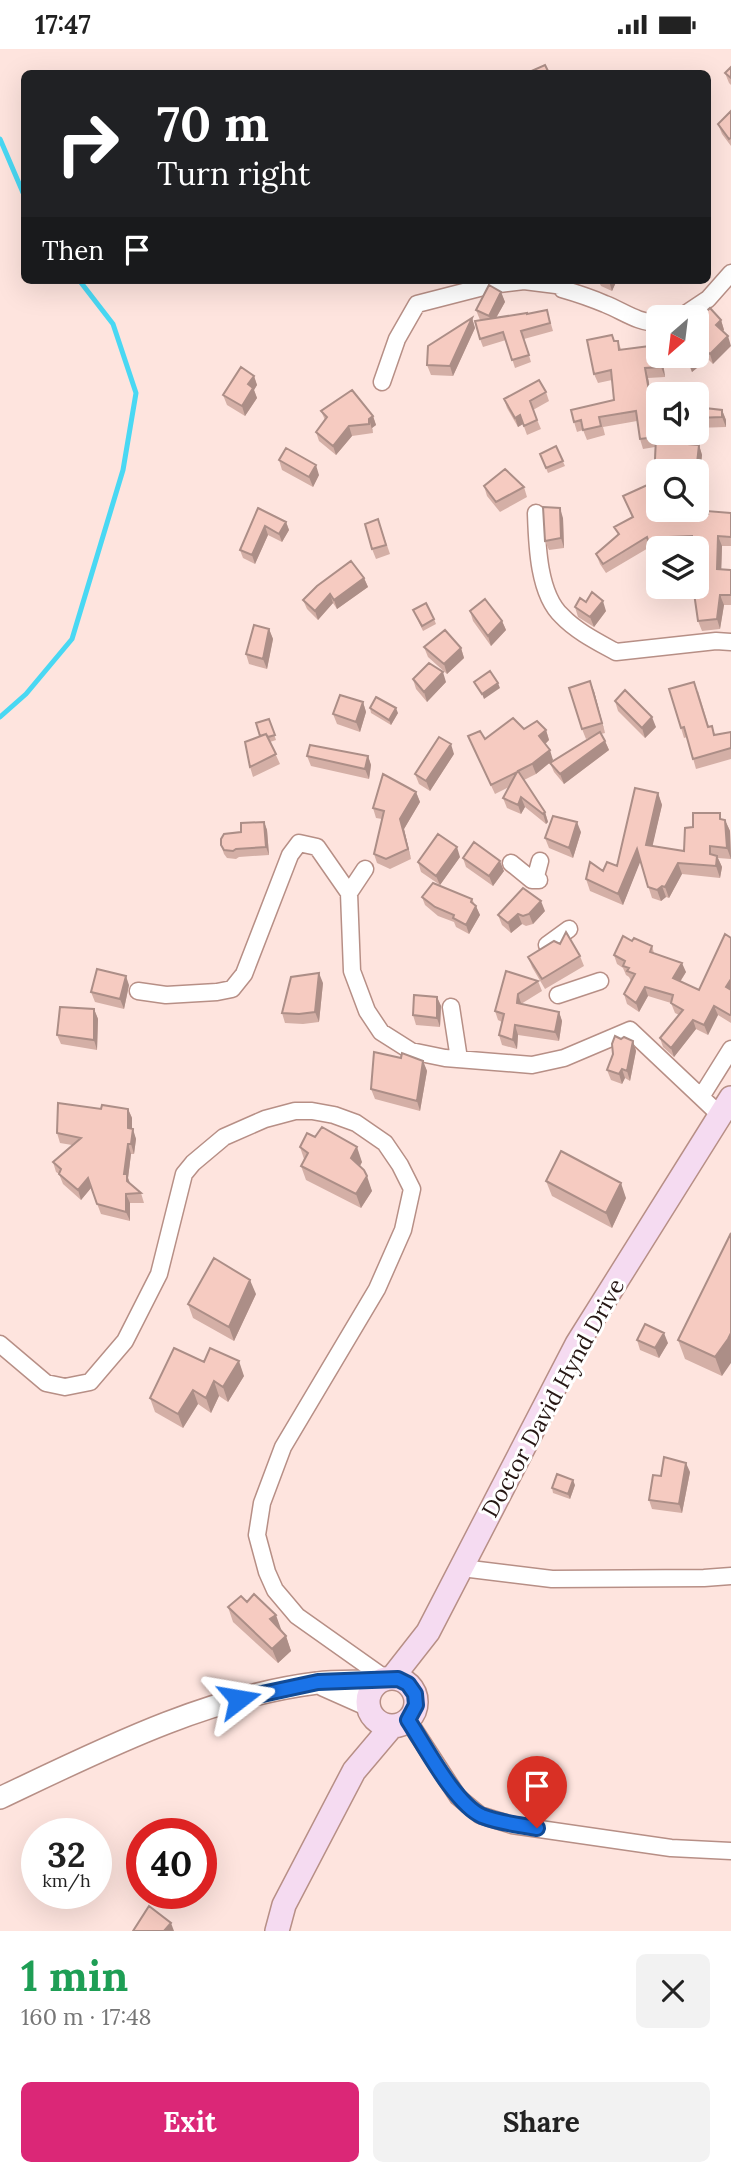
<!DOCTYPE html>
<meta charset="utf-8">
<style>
body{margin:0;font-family:Lora,serif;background:#f2f2f2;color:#222;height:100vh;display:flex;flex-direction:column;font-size:26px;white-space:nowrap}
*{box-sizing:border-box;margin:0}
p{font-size:23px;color:#767676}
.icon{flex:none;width:38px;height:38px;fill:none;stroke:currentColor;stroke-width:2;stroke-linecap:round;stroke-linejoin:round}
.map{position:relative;height:1882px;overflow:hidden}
.side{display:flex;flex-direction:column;background:#fff;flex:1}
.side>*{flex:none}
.banner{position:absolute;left:21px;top:21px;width:690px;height:214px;border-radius:10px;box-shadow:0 7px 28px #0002;background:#202124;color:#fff;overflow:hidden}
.needle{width:46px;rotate:208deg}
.fabs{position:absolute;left:646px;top:256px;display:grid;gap:14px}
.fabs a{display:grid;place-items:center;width:63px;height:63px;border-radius:10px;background:#fff;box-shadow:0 7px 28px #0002;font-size:35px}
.speed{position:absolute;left:21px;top:1769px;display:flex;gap:14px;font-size:35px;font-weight:700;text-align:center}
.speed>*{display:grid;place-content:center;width:91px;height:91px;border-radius:50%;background:#fff;box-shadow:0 7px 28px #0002;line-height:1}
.speed small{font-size:18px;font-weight:400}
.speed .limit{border:10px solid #d22;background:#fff;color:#111}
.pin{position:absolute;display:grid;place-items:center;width:60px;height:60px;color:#fff;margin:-72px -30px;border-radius:50% 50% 50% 0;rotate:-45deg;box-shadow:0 0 7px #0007}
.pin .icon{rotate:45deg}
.me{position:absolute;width:77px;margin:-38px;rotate:76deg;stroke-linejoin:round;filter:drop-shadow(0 0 5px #0008)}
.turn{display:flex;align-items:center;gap:24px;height:147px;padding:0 21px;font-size:32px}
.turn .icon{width:91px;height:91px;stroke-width:2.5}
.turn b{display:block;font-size:49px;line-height:60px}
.then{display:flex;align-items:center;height:66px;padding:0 21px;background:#0003;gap:14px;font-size:26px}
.round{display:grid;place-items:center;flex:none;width:74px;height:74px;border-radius:10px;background:#f2f2f2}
.head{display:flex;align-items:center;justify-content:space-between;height:119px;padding:0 21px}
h1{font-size:42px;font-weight:800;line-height:52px;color:#1e9e55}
.cta{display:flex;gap:14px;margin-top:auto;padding:14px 21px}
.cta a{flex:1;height:80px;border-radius:10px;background:#db2777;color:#fff;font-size:28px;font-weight:800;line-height:80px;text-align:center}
.cta a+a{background:#f2f2f2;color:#222}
.status{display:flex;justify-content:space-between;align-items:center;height:49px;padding:0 35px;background:#fff;direction:ltr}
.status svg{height:19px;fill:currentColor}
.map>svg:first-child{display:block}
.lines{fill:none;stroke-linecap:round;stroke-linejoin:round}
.stream{stroke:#49d8f3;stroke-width:5}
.minor-casing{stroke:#b78f86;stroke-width:19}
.tertiary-casing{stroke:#b78f86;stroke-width:24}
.secondary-casing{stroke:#b78f86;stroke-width:26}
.minor{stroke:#fff;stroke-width:16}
.tertiary{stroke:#fff;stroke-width:21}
.secondary{stroke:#f5dbf1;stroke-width:23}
.wall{fill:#d4afa6}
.shaded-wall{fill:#ac8e87}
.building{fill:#f6cbc1;stroke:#ac8e87;stroke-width:2}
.route-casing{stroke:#114b97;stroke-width:18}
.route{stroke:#1a73e8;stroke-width:12}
.labels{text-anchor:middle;stroke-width:6;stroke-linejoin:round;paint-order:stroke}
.street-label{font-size:23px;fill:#261714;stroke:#fff}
</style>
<div class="status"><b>17:47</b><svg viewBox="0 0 49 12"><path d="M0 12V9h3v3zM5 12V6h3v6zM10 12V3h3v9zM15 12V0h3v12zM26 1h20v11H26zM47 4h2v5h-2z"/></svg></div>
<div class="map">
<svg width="731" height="1882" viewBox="0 0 731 1882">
<rect width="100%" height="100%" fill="#fee4de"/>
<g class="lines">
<path class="stream" d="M0,90L24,146
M0,668L26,645L72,590L123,421L136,344L113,275L79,231"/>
<g class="minor-casing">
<path id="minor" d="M681,268L708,250L731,224
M382,333L397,290L417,255L491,236L524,232L564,237L562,240C576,244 591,249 605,255C623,262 638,274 658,274
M536,464C537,494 538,545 562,567C576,582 598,593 616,603L716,592L731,593
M511,814L532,831H539
M365,820L349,844L352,922L367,962L381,983L411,1002L445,1009L532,1016L564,1009L630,981L720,1066
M536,827L540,812
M547,896L569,880
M138,942L166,946L217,943L232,940L244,925L290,806L299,794L317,798L349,844
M558,946L600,932
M451,958L459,1010
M701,1048L731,1000
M0,1295L46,1334L65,1338L90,1333L125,1292L159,1225L184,1125L193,1114L224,1088L265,1070L295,1062H312L334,1066L356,1074L385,1094L400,1116L412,1140L403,1181L377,1240L283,1398L262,1454L257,1486L267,1523L275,1541L297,1567L386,1630
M462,1519L552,1530L704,1529L731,1527
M408,1671L458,1748L480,1766L512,1776L671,1799L731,1802"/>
</g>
<g class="tertiary-casing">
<path id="tertiary" d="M323,1636L368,1656
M0,1749C101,1701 205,1648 317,1634C337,1631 360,1633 381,1632"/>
</g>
<g class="secondary-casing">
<path id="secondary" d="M392,1629L428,1583L577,1295L731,1049
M368 1653a24 24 0 1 1 48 0a24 24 0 1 1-48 0Z
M277,1882L284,1856L354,1722L392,1677"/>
</g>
<use href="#minor" class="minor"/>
<use href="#tertiary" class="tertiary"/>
<use href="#secondary" class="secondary"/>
</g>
<path class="wall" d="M731,18V36L729,34L725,24Z
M731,62V97L722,85L718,75Z
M598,231H617L612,242L601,237Z
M501,243L505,253L496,269L527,265L547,261L553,282L524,290L531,313L515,319L506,291L483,298L480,290L481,271H480L476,261Z
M472,269L475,279L453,327L431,326L427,316Z
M721,271L724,281L723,282L713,315L708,310L692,323L689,316L680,306H696Z
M614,292H618L621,300L662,306L665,328L648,329L658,383H689L690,395L699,396L702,406L700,424L696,423V422L672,420L658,460H671V464L708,465L731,464V497H722L721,520L731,521V556H724L720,580L702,582L698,572L694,542L692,537H696L692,497L658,499V504L653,507L650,498L606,524L600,515L596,505L618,486L614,478L632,468L623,447L654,433L655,398L643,400L640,390L637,372L603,378L605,386L587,391L583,381L577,383L574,373L614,351L612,331L598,334L594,325Z
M254,327L257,336L254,341L257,349L245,367L227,356L223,346Z
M546,343L549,352L533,361L541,380L527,386L523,375L518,378L507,359L504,350Z
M696,358L722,361L726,371V378L696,379Z
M321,362L373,367L376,376L372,379L373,384L352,387L336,406L319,392L316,383L325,371Z
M556,397L565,417L548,424L540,405Z
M279,411L319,426L313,438L282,421Z
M484,437L524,438L527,448L500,463L487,447Z
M258,459L286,473L289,481L282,493L268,486L255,515L243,509L240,501Z
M563,469L564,499L549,501L545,492Z
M378,470L390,505L376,510L372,500Z
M364,529L368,538L337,560L333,554L318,571L307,560L303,551Z
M586,553L606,562L594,578L578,568L575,558Z
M413,561L434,570L436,575L423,582Z
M470,562L502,572L506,581L491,597L473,572Z
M269,580L273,590L267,620L249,615L246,605Z
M424,598L461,599L464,609L447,625L428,608Z
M413,630L446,633L427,653L416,640Z
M594,642L605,684L601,685L605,692L609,701L564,735L554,723L550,714L592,688L586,690L582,680Z
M698,642L709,678L712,677L715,686L731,683V710L696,720L687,688L684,689L681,679Z
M615,652L656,678L645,689L618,662Z
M363,653L366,663L360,683L337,675L333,665Z
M370,659L398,664L391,676L371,664Z
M269,670L276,691L270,693L280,715L253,728L250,718L260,687Z
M524,680L546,681L549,691L545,695L553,711L536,725L524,731L545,763L548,773L546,775L525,758L521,765L507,759L503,749L509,738L495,745L468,687L485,690Z
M454,705L430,742L419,735L415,725Z
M307,707H368L371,716L369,730L311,717Z
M416,743L420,753L404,780L411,810L390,820L377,814L374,805L382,770L376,769L373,759Z
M658,744L662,756L652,797L684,802L693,778L723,771H725L730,782L731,810L718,809L722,818L720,829L682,825L669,849L666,848L661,852L652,849L640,812L623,856L590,842L586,830L603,822L617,817Z
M264,773L267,781L269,806L239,808L236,810L227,809L224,805L221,796L241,783Z
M581,783L573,809L549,799L545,789Z
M460,808L440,836L421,823L418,813Z
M463,809L504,822L493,837L466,818Z
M422,848L472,850L480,866L469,885L456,878L454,873L438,867L425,856Z
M545,862L533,875L526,877L522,875L511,884L502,876L498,866Z
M731,889V974L718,966L708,986L696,980L674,1008L663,998L660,989L679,966L675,964L671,954L648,947L639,963L627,955L624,945L631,932L629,928L626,926L623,919L617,915L614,906L632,892L652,897L654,904L686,923L680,933L699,941Z
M580,907L584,917L545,940L532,918L528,908Z
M506,922L538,932L542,942L521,955L559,963L562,972L559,992L518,986L517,1000L502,996L499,986L502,973L498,971L495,962Z
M323,934L319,973L303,975L285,974L282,964Z
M129,936L124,960L95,953L91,943Z
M437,948L441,957L440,978L416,976L413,966Z
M94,960L98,970L97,1001L61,995L57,986Z
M621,990L633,992L636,1002L630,1032L625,1029L622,1035L611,1031L607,1021Z
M401,1009L423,1012L427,1022L420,1062L375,1050L371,1040Z
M101,1060H128L132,1069V1080L136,1090L134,1105H131L128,1129L130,1134L141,1144L144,1154H130V1172L101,1165L91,1139L81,1151L63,1135L59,1125L56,1123L53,1113L72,1096L60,1094L57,1084Z
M300,1098L362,1113L360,1117L372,1142L361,1159L306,1131L301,1117L304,1110Z
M546,1132L626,1149L612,1179L552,1147Z
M731,1184L722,1327L685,1310L678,1291Z
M256,1245L234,1292L193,1269L188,1255Z
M637,1291L668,1294L659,1309L640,1301Z
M204,1313L244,1327L228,1353L219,1347L211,1364L198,1355L183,1379L155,1363L150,1349Z
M690,1423L682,1464L652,1460L649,1451Z
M575,1436L570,1450L553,1444L552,1439Z
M247,1553L281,1580L286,1587L291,1602L278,1614L233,1573L228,1558Z"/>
<path class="shaded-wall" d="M609,231H617L612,242L609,232Z
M501,243L505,253L492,276L489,267Z
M472,269L475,279L453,327L450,317Z
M721,271L724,281L719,285L716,276Z
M728,287L731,297L713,315L710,305Z
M704,300L708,310L692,323L689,314Z
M660,306H662L665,328L661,318Z
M645,319L648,329L655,369L652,359Z
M254,327L257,336L254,341L257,349L245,367L242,357L248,335Z
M722,361L726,371V378L722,368Z
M520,366L523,375L518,378L515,369Z
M373,367L376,376L372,379L373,384L369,370Z
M349,377L352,387L336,406L333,397Z
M686,383H689L691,405L688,395Z
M699,396L702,406L700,424L697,414Z
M669,411L672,420V422H668Z
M316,416L319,426L313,438L309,428Z
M560,459L563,469L564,499L561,489Z
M286,473L289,481L282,493L279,485Z
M265,477L268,486L255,515L252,506Z
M718,487L722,497L721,530L717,520Z
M364,529L368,538L337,560L334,551Z
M330,545L333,554L318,571L315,562Z
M720,546L724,556L720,580L717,570Z
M603,552L606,562L594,578L590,568Z
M502,572L506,581L491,597L488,587Z
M269,580L273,590L267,620L263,610Z
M461,599L464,609L447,625L444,615Z
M443,623L446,633L427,653L424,643Z
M590,632L594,642L605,684L602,674Z
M498,634L500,639L484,650L482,645Z
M363,653L366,663L360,683L356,673Z
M396,659L398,664L391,676L389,671Z
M652,668L656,678L645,689L642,679Z
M546,681L549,691L543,697L539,687Z
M605,692L609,701L564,735L560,725Z
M451,695L454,705L430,742L426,732Z
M550,701L553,711L536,725L532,715Z
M368,707L371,716L369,730L365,720Z
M416,743L420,753L404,780L411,810L400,770Z
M658,744L662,756L650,808L646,796Z
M521,748L525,758L521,765L518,756Z
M545,763L548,773L546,775L543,765Z
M725,771L730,782L731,810L727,799Z
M264,773L267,781L269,806L266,798Z
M577,773L581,783L573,809L569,799Z
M457,798L460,808L440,836L436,827Z
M637,800L641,811L623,856L618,845Z
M717,807L722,818L720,829L716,817Z
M500,812L504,822L493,837L489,827Z
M678,814L682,825L669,849L665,838Z
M662,837L666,848L661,852L657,841Z
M541,852L545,862L533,875L529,865Z
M476,857L480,866L469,885L466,876Z
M518,865L522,875L511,884L508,874Z
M682,914L686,923L676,939L673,929Z
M319,924L323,934L319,973L315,963Z
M126,927L129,936L124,960L120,950Z
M731,930V945L726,938Z
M645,938L648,947L639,963L636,954Z
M518,945L521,954L520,963L517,954Z
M437,948L441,957L440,978L437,969Z
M714,957L718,966L708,986L704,976Z
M94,960L98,970L97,1001L94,991Z
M559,963L562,972L559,992L555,983Z
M693,971L696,980L674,1008L671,999Z
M515,976L518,986L517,1000L513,991Z
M633,992L636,1002L630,1032L627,1022Z
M423,1012L427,1022L420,1062L417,1052Z
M622,1020L625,1029L622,1035L619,1025Z
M128,1060L132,1069V1087L133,1080L136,1090L134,1105L131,1095L128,1079Z
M128,1095L131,1105L128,1129L130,1135L131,1141L124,1125Z
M357,1098L362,1113L356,1124L351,1109Z
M367,1127L372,1142L361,1159L356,1145Z
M88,1129L91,1139L81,1151L78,1141Z
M621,1134L626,1149L612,1179L606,1164Z
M126,1145L130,1154V1172L126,1163Z
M250,1231L256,1245L234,1292L229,1278Z
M664,1284L668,1294L659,1309L655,1299Z
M731,1284V1314L722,1327L715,1308Z
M239,1312L244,1327L228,1353L223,1338Z
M214,1332L219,1347L211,1364L206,1349Z
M193,1341L198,1355L183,1379L178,1365Z
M686,1414L690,1423L682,1464L679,1455Z
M573,1431L575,1436L570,1450L568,1445Z
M276,1566L281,1580L276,1585L270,1570Z
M286,1587L291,1602L278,1614L272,1600Z
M171,1874L174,1882H164Z"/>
<path class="building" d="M545,16L549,24H527Z
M731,18V29L725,24Z
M731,62V89L729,90L718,75Z
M489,236L501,243L489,267L476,261Z
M710,259L721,271L716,276L728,287L710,305L704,300L689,314L685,306H696V272Z
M547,261L550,274L521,282L529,306L512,311L503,283L480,290L475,272L527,264V265Z
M472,269L450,317L427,316L428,297Z
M612,286L614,292H618L619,301L658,296V306H660L661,318L645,319L652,359L658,358V383H686L688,395L699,396L697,414L669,411L668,422H658V460H667V463L708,465L707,462L731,464V488L718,487L717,520L731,521V546H720L717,570L698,572L693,537H696V499H692V487L669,488L650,497L647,488L603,515L596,505L619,485L614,478L633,468L623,447L654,433L656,388L640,390L636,362L599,368L601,377L583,381L581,371L574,373L571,361L614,351L611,321L594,325L587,291Z
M241,318L254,327L248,335L253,339L242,357L223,346Z
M539,331L546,343L530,352L537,371L524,377L520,366L515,369L504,350Z
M352,341L373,367L369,370V375L349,377L333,397L316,383L327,368L321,362Z
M696,358L722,361V368L696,369Z
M556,397L563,412L546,419L540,405Z
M286,399L316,416L309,428L279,411Z
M505,420L524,438L496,453L484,437Z
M543,458L560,459L561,489L545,492Z
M258,459L286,473L279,485L265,477L252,506L240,501Z
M378,470L386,496L372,500L365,475Z
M351,512L364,529L334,551L330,545L315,562L303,551L317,537Z
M592,543L603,552L590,568L575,558L580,549L586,553Z
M485,550L502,572L488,587L470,562Z
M426,554L434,570L422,577L413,561Z
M254,576L269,580L263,610L246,605Z
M445,581L461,599L444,615L424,598Z
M429,614L443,623L424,643L413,630Z
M490,622L498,634L482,645L474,633Z
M590,632L602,674L582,680L569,639Z
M694,633L708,678L712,677L714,686L731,683V699L693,710L684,678L681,679L669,640Z
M625,641L652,668L642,679L615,652Z
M340,646L363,653L356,673L333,665Z
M376,648L396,659L389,671L370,659Z
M513,669L524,680L537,672L546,681L539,687L550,701L532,715L518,722L545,763L543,765L521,748L518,756L503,749L517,723L491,736L468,687L480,682L485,690Z
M269,670L275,686L268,688L266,685L260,687L256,674Z
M600,683L605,692L560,725L550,714Z
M266,685L276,705L250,718L245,693Z
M439,688L451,695L426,732L415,725Z
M310,696L368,707L365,720L307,707Z
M383,725L416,743L400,770L408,800L386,810L374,805L384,762L373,759Z
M635,739L658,744L646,796L684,802L685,779L693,778V764H720V770L725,771L727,799L710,797V805L717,807L716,817L678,814L665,838L662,837L657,841L648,838L637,800L618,845L586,830L590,813L603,822L607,813L617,817Z
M553,767L577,773L569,799L545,789Z
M264,773L266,798L236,800L233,802L224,801L221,796V790L224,785L241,783V774Z
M438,785L457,798L436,827L418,813Z
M474,793L500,812L489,827L463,809Z
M433,834L472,850L471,853L476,857L466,876L453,869L454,866L435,858L422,848Z
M523,839L541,852L529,865L523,867L518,865L508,874L498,866Z
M566,883L580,907L542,930L528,908L554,892L560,895Z
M725,885L731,889V930L726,938L731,941V965L730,966L714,957L704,976L693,971L671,999L660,989L683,961L671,954L673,946L645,938L636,954L624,945L635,925L627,922L629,919L623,917L625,912L614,906L623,887L632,892L634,889L652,897L650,903L682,914L673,929L699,941Z
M97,920L126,927L120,950L91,943Z
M506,922L538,932L518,945L517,954L559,963L555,983L515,976L513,991L499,986L504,965L495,962Z
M319,924L315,963L299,965L282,964L291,928Z
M414,946L437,948V969L413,966Z
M60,958L94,960V991L57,986Z
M615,987L621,990L624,988L633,992L627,1022L622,1020L619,1025L607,1021L613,1005L612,995Z
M374,1003L401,1009L402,1004L423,1012L417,1052L371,1040Z
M58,1054L101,1060L102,1056L128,1060V1079L133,1080L131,1095H128L124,1125H127V1132L141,1144L126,1145V1163L97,1155L88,1129L78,1141L59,1125L61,1120L53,1113L81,1089L57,1084Z
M322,1078L357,1098L351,1109L364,1121L367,1127L356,1145L301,1117L308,1104L300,1098L307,1084L315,1088Z
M561,1102L621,1134L606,1164L546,1132Z
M731,1184V1284L728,1290L715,1308L678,1291Z
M214,1209L250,1231L229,1278L188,1255Z
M645,1275L664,1284L655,1299L637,1291Z
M174,1299L204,1313L210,1299L239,1312L223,1338L214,1332L206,1349L193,1341L178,1365L150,1349Z
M664,1408L686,1414L679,1455L649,1451L653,1426L661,1427Z
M557,1425L573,1431L568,1445L552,1439Z
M254,1545L276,1566L270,1570L286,1587L272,1600L228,1558L241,1547L247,1553Z
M149,1857L171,1874L164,1882H133Z"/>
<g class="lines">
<g class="route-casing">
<path id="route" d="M239,1650L318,1633L398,1630L408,1635L415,1645L416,1656L408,1671C425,1697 455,1755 482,1767C500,1774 519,1776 537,1779"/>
</g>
<use href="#route" class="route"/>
</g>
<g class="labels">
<g class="street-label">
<text transform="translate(553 1349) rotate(-61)" y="8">Doctor David Hynd Drive</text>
</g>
</g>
</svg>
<div class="fabs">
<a><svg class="needle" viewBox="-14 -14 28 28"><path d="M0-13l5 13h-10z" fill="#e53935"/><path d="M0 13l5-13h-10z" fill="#767676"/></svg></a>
<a><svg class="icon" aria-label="sound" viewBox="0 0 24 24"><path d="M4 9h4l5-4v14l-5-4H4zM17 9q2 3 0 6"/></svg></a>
<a><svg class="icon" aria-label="search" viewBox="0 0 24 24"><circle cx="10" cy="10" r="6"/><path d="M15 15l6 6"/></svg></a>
<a><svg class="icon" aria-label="layers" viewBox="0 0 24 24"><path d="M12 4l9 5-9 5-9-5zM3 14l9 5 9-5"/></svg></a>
</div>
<div class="speed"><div>32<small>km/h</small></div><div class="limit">40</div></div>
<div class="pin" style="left:537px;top:1779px;background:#d93025"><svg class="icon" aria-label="arrive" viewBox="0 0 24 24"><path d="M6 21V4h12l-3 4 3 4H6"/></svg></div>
<svg class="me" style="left:239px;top:1650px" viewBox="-20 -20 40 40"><path d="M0-17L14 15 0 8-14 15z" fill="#1a73e8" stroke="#fff" stroke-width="4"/></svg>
<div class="banner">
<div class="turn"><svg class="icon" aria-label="right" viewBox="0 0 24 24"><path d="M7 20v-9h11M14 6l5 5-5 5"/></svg><div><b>70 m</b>Turn right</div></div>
<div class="then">Then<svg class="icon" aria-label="arrive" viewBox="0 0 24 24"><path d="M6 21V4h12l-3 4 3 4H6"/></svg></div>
</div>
</div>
<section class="side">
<div class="head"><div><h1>1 min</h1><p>160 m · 17:48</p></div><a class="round"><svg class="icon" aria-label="close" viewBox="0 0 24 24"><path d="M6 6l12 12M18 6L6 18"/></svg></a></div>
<div class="cta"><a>Exit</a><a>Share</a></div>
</section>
